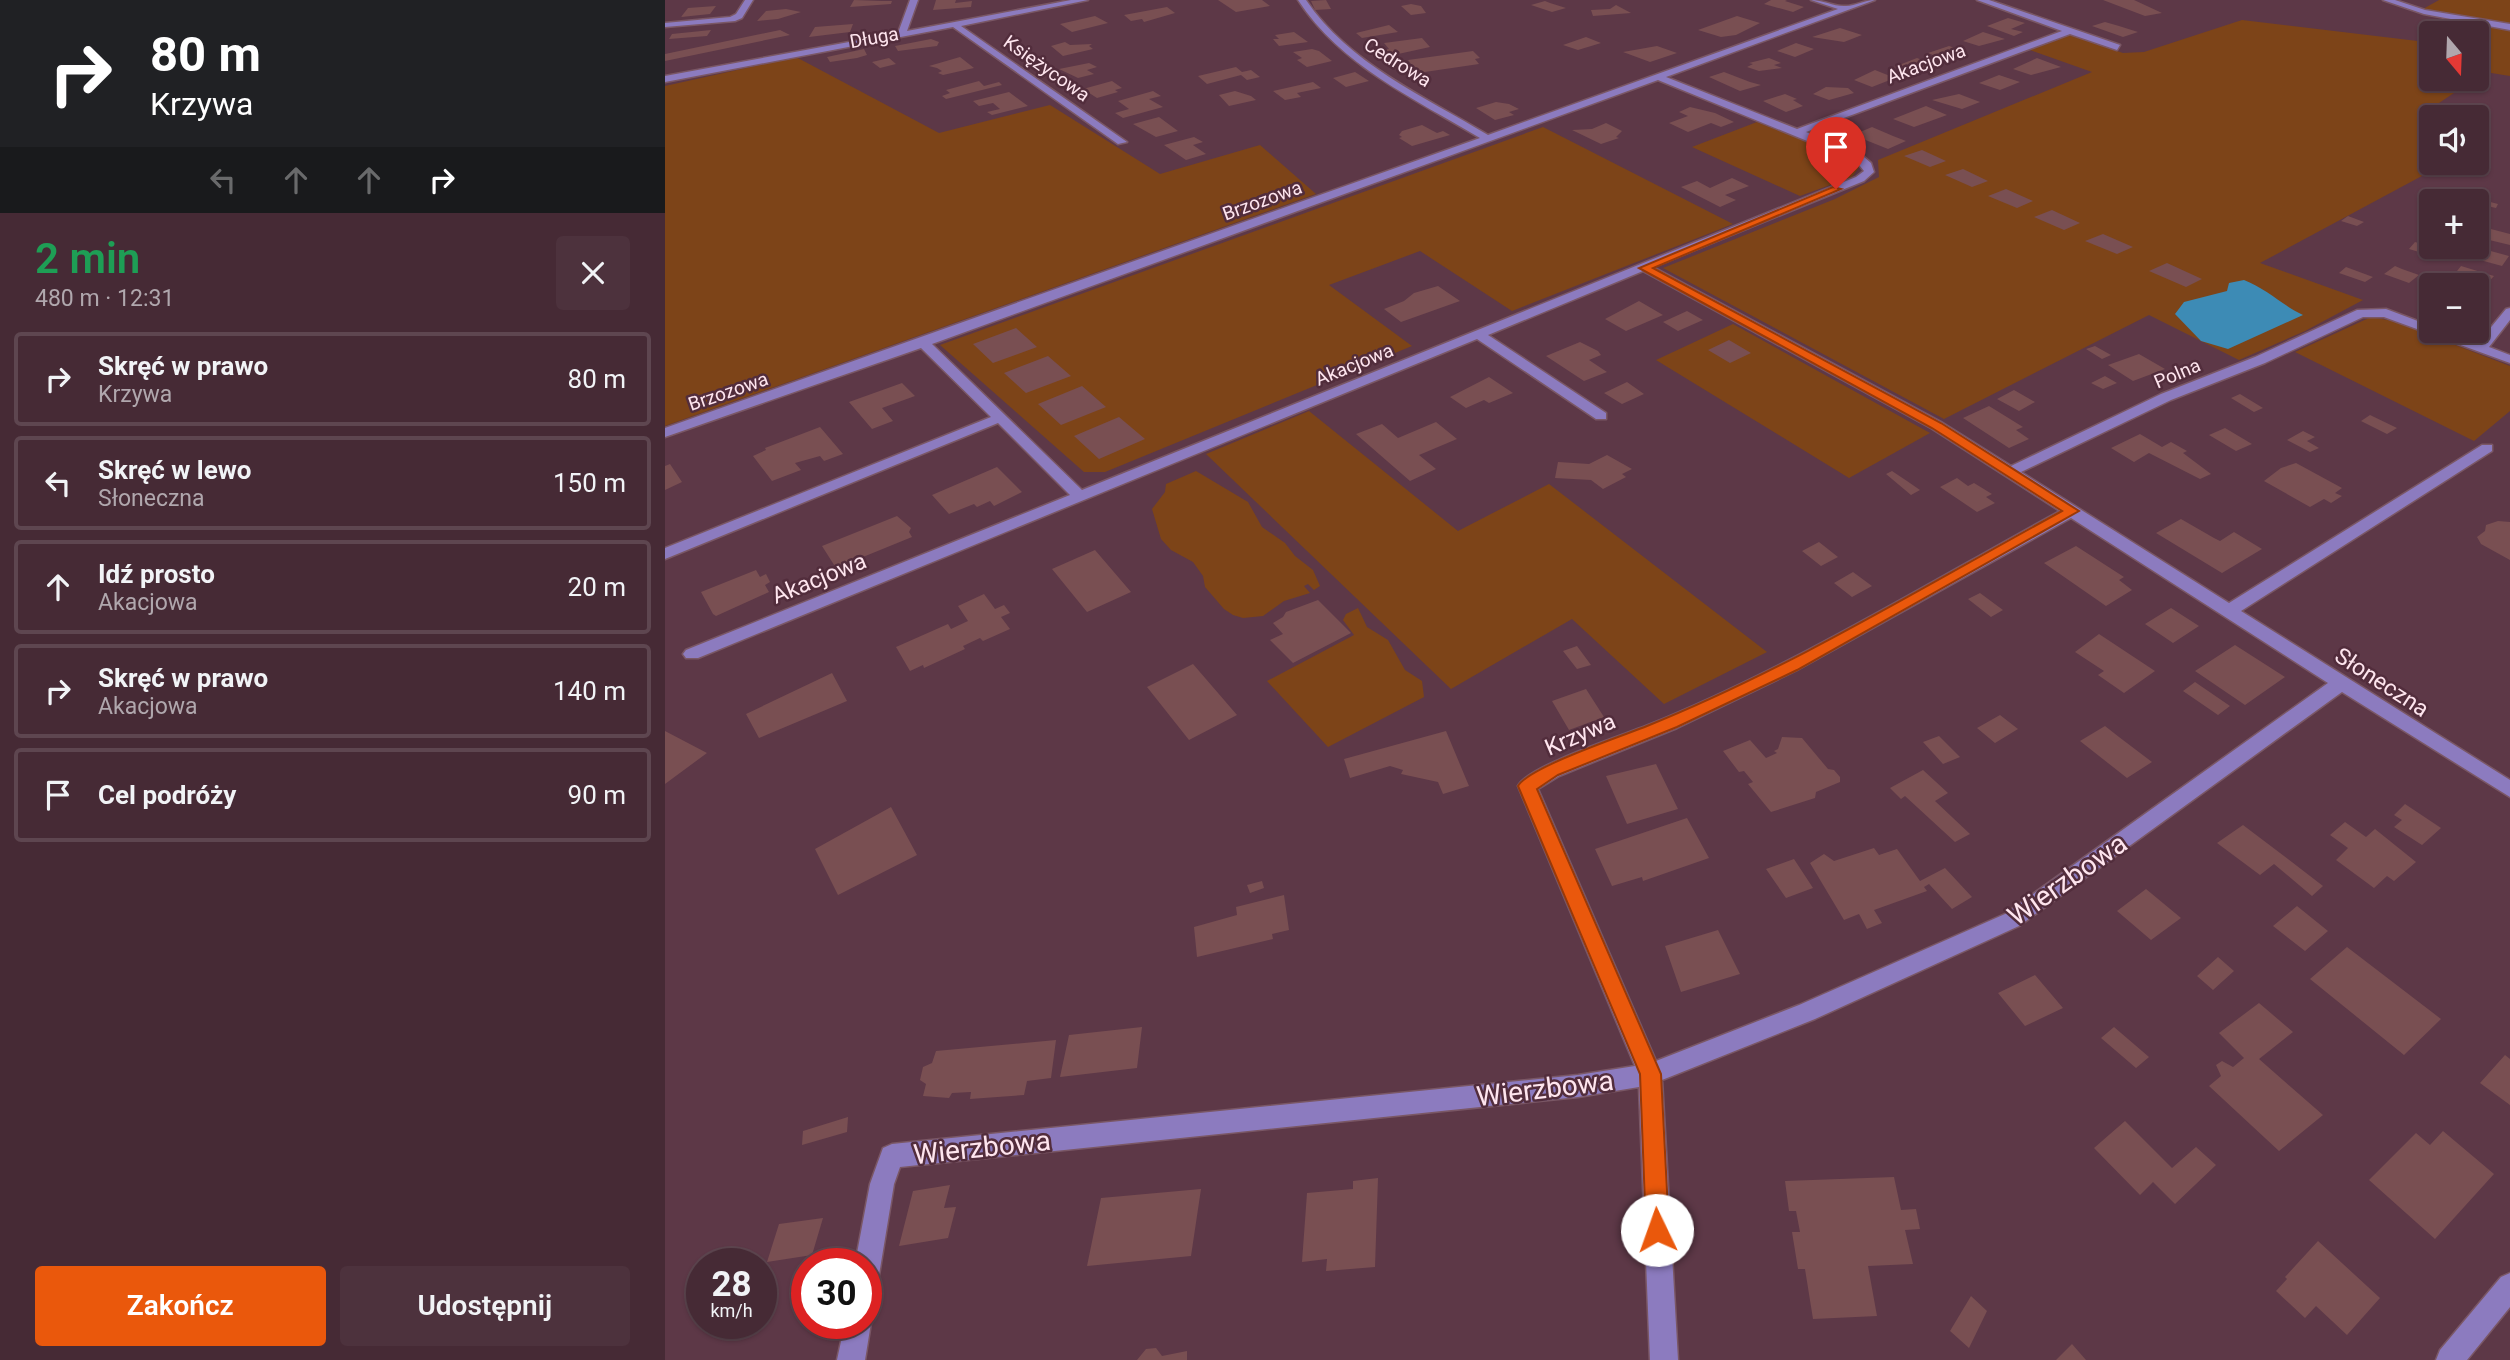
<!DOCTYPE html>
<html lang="pl">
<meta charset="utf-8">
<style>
body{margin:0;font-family:Roboto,sans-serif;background:#4d323d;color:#f1f3f6;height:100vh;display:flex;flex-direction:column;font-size:26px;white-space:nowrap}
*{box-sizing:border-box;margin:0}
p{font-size:23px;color:#b0a7ad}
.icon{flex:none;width:38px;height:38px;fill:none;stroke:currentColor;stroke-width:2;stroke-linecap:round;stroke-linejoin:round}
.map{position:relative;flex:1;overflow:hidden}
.panel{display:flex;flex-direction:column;background:#462a35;width:665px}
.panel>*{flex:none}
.hud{background:#202124;color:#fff;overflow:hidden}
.needle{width:46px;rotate:161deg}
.controls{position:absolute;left:1754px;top:21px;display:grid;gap:14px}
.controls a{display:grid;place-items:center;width:70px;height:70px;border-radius:7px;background:#462a35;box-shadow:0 2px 5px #0004,0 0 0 2px #5e4650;font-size:35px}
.speed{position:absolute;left:21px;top:1248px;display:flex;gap:14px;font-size:35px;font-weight:700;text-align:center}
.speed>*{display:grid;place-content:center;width:91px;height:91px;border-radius:50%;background:#462a35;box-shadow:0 2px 5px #0004,0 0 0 2px #5e4650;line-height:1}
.speed small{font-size:18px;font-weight:400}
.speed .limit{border:10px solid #d22;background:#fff;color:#111}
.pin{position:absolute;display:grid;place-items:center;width:60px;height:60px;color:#fff;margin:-72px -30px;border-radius:50% 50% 50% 0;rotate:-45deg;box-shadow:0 0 7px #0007}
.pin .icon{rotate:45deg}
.me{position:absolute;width:77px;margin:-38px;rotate:357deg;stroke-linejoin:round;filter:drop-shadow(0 0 5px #0008)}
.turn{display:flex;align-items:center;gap:24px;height:147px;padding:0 35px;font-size:32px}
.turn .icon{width:91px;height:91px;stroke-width:2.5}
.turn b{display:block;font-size:49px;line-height:60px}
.lanes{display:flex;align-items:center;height:66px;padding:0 35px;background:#0003;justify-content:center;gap:35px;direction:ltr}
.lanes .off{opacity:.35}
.round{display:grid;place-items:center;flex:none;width:74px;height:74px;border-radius:7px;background:#4d323d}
.head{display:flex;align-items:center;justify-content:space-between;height:119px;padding:0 35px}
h1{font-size:42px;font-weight:600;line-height:52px;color:#1e9e55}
.cta{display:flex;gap:14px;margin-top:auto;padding:14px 35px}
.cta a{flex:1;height:80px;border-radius:7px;background:#ea580c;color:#fff;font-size:28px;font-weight:600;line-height:80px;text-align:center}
.cta a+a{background:#4d323d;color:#f1f3f6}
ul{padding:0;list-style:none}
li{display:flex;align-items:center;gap:21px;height:94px;margin:0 14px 10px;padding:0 21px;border:4px solid #5e4650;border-radius:7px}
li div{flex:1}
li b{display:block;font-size:26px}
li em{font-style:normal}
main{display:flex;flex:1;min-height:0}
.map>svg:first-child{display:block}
.green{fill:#7d4418}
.water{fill:#3d8bb5}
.building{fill:#794f52}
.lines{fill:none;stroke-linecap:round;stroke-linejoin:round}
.minor-casing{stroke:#7a5765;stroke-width:3}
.minor{fill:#8c7bbf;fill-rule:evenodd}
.route{fill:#ea580c;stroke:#983908;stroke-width:2}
.labels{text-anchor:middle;stroke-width:5;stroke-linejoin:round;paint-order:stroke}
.far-street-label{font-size:19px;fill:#fee5ee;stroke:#522d3c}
.street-label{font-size:23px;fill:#fee5ee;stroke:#522d3c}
.near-street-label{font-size:28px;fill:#fee5ee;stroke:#522d3c}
</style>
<main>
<section class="panel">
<div class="hud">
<div class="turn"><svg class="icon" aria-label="right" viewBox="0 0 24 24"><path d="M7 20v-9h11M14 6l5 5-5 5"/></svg><div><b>80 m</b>Krzywa</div></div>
<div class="lanes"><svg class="icon off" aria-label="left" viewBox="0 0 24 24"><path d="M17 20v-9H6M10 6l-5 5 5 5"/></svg><svg class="icon off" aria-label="ahead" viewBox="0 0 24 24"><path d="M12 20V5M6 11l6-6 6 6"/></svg><svg class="icon off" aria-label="ahead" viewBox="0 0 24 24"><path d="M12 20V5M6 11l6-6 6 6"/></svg><svg class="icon" aria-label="right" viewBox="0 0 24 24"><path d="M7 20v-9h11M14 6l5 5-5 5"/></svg></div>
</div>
<div class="head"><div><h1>2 min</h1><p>480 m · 12:31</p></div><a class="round"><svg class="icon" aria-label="close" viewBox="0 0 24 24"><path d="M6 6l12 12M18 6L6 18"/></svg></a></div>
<ul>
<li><svg class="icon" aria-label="right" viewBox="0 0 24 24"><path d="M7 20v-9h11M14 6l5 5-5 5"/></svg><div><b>Skręć w prawo</b><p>Krzywa</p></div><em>80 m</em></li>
<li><svg class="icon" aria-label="left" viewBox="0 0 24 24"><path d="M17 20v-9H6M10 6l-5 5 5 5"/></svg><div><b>Skręć w lewo</b><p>Słoneczna</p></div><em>150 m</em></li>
<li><svg class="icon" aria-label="ahead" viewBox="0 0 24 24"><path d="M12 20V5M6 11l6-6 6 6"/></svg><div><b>Idź prosto</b><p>Akacjowa</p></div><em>20 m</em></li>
<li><svg class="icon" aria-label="right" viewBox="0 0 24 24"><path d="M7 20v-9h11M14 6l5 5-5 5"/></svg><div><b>Skręć w prawo</b><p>Akacjowa</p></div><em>140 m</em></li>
<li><svg class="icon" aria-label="arrive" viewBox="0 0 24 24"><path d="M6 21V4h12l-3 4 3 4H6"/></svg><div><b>Cel podróży</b></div><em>90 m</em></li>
</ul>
<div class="cta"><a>Zakończ</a><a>Udostępnij</a></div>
</section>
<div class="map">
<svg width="1845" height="1360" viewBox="0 0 1845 1360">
<rect width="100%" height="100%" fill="#5d3847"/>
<path class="green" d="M1774,0H1845V24L1758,9Z
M1577,20L1761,42L1766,39V79H1810L1759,113L1770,117H1766V163H1781L1595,263L1698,300L1640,331L1574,360L1484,315L1279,419L998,268L1170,199L1214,177L1213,160L1427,72L1365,50L1405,35L1458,53L1479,52Z
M1794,22L1845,31V76L1820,72L1811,78V33H1775Z
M131,57L274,133L385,105L495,174L595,145L651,194L0,426V86Z
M1092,122L1190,161L1195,166L1187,177L1135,196L1027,147Z
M878,127L1068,224L847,311L755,251L664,285L747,346L440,472H419L275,345Z
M1706,317L1728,321L1845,366V411L1809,441L1630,352Z
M1068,324L1265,433L1184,478L991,360Z
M644,411L793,531L884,484L1102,652L999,704L907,619L786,689L541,454Z
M531,471L583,502L597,527L620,543L630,556L648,570L655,586L649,590L643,584L639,586L645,593L619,601L598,616L578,618L568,615L559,609L540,587L538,576L528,562L506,550L496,539L487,509L500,492L501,484Z
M693,608L702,627L723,640L740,670L757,681L759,697L663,747L602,681L689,635L678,620L681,614Z"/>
<path class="water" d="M1579,280C1602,289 1617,305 1638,315L1563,349L1536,341L1510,314L1519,302L1562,291L1564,283Z"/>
<path class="building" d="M189,0L217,1H227L226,4L185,7Z
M271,0H291L290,3L307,1L306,7L268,10Z
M553,0H597L605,6L571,12Z
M661,0L666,9L650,10L646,1Z
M1106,0H1122L1120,1L1139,7L1128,12L1099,4Z
M1438,0H1469L1497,13L1480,16Z
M880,1L885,3L901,8L887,12L866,5Z
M746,4L756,6L761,13L746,15L736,6Z
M951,5L966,13L928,16L926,10L945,9Z
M51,6L45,14L16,17L23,8Z
M502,7L510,13L479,22L477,19L466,21L459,15Z
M121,9L136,12L113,19L92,21L101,11Z
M430,16L443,23L407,32L395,24Z
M1072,16L1095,23L1071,35L1056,37L1033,30Z
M1343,18L1360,23L1346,29L1358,32L1349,36L1322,26Z
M1440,22L1454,26L1473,32L1458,37L1427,26Z
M188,24L185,32L144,37L150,27Z
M724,25L733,32L697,38L691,33Z
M1175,28L1197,35L1179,42L1147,37Z
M46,30L42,36L4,39L7,34Z
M115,30L125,35L0,61V54Z
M629,32L643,42L614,46L608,39H614L610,35Z
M1318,32L1340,39L1314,46L1298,41Z
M921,37L936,43L913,50L898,45Z
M757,38L765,47L724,56L719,50L724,49L719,43Z
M266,39L274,42L272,46L233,51L230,46Z
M400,42L405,45L427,44L424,46L428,49L398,56L386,46Z
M1131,43L1149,49L1130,57L1112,51Z
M992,46L1012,53L985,62L958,52Z
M1284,46L1302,52L1281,60L1263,53Z
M199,49L202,55L192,58L165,62L162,57Z
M647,49L654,51L667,61L642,67L632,60L637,58L628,52Z
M808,51L815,58L810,59L814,64L753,73L743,60Z
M295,57L309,68L278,75L273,73L277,71L272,68L264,66Z
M224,58L231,64L215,68L207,62Z
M1104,58L1116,63L1109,65L1117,68L1094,71L1082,67L1088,64L1084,63Z
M1252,58L1270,65L1246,73L1229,67Z
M1372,58L1396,67L1366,75L1348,69Z
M424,63L432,67L422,70L429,74L413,78L394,69Z
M571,67L577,72L586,70L595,77L582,80L576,75L542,84L533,76Z
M1210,70L1230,78L1207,87L1189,80Z
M690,72L704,81L681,87L668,78Z
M1059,72L1085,82L1096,85L1075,91L1044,77Z
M1334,75L1355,82L1335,90L1314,83Z
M314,81L319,86L334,82L337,85L281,99L277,96L285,93L281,90Z
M447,81L457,88L450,90L453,92L432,98L418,89Z
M648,82L656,88L632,93L636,97L620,100L608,91Z
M1161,87L1183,88L1189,93L1164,100L1148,94Z
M488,91L496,96L484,99L498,107L458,118L450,113L464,109L453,101Z
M570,91L586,96L591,100L564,106L554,95Z
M344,92L363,106L327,115L322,112L335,109L328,103L314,106L308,101Z
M1120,94L1132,99L1128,100L1138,106L1121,112L1098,101Z
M1294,94L1315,102L1297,109L1267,100Z
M831,102L844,104L854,109L844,112L849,115L830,120L811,108Z
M1261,106L1282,115L1249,127L1228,119Z
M1025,107L1050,113L1069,122L1056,127L1046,123L1023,132L1004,123L1023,116L1014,112Z
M494,117L513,131L491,137L468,124Z
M941,123L957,131L951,137L954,138L936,144L907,130L927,129Z
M757,125L772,133L778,131L785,135L747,146L734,138L737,137L734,135L737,131Z
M1207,127L1228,136L1241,141L1223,149L1188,135Z
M529,137L538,142L528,145L541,154L521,160L499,145Z
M1257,150L1281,161L1265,167L1239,156Z
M1298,169L1323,181L1307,187L1280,175Z
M1067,178L1084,186L1060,195L1071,200L1055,207L1016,187L1032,181L1045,188Z
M1341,189L1368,201L1352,208L1323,196Z
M1797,196L1814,199L1833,204L1831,208L1795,200Z
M1387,210L1415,223L1399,230L1369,217Z
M1683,216L1699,222L1692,226L1676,221Z
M1822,228L1845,234V245L1816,238Z
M1438,234L1468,247L1452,254L1420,241Z
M1750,242L1781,251L1778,254L1785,256L1781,260L1744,249Z
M1811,247L1844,256L1837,266L1804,257Z
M1502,263L1537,279L1521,287L1484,271Z
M1730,266L1737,269L1754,275L1744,283L1719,274Z
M1796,266L1829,276L1820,286L1788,276Z
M1681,267L1708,277L1700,282L1674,273Z
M773,286L795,301L736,322L719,309L739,301L749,293Z
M974,301L998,315L961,331L940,319Z
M1022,311L1038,320L1013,331L998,322Z
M351,328L372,347L328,363L308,344Z
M1064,340L1086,353L1065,363L1043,350Z
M915,342L933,351L936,355L924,360L942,372L919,381L881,356Z
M1430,346L1446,355L1437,359L1421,349Z
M1474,354L1500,369L1468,381L1443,365Z
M383,356L406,376L361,393L339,373Z
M1440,376L1452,383L1438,389L1426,383Z
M824,377L848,393L824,403L819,400L801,408L785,397Z
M962,382L979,394L957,404L939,393Z
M237,383L250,396L217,408L228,421L207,429L184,402Z
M417,386L441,407L396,425L373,404Z
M1349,390L1370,402L1354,411L1332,399Z
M1575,394L1598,408L1589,412L1566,398Z
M1324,406L1358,427L1351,430L1364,439L1344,448L1298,418Z
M1705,415L1732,428L1722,434L1696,421Z
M454,417L480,439L434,459L409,436Z
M771,422L792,439L754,455L771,469L745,481L691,434L717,424L733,438Z
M155,427L178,454L159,461L155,456L130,463L136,470L107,481L88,456L101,450L100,448Z
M1560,428L1587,444L1571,451L1544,435Z
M1638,431L1650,437L1642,441L1654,448L1645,452L1622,440Z
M1475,434L1497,447L1506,442L1522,451L1518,453L1546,474L1535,479L1484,453L1469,462L1446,448Z
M942,455L967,469L957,474L961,477L938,489L926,480L890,478L893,462L924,464Z
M1631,463L1677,488L1670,493L1677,496L1666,503L1659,499L1645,507L1599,481L1616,468Z
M5,464L17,482L0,490V466Z
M332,467L357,492L329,506L325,501L312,507L309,504L284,514L267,495Z
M1227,471L1242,481L1255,490L1246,495L1221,474Z
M1292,478L1303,486L1309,483L1327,494L1321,497L1330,503L1312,512L1275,487Z
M232,516L246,528L244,532L247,537L171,568L157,546Z
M1516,519L1549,538L1555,541L1569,532L1597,549L1557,573L1491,533Z
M1833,521L1845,522V560L1816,544L1812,537L1820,531L1821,525Z
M1154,542L1173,557L1156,566L1137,551Z
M1411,546L1459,577L1454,580L1467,590L1441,606L1379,563Z
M430,550L466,592L422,612L387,569Z
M91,570L95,577L101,574L105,582L100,585L104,592L51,616L48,614L36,592Z
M1188,572L1207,586L1187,597L1169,583Z
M1315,593L1338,610L1326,617L1303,599Z
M319,594L330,609L339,605L345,613L336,617L345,629L318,641L315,638L298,646L300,649L259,668L258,665L245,671L231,647L283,624L286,629L303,621L293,606Z
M653,600L686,633L628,663L605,640L618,634L608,623L618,617L621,612Z
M1506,608L1534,626L1508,643L1480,624Z
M1434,634L1490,671L1459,693L1433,675L1439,671L1410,652Z
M1570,645L1620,677L1580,705L1530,671Z
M912,646L926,665L912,669L898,651Z
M528,664L572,715L524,740L482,687Z
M167,673L182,701L94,738L81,714Z
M1530,682L1565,706L1553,715L1518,691Z
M921,689L939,717L904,730L887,701Z
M1335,715L1353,729L1330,743L1312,728Z
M1440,726L1454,737L1487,762L1462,778L1415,741Z
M0,731L42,753L0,784Z
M781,731L804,786L778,794L773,782L736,774L738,770L725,766L685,778L679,759Z
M1274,736L1295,757L1278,764L1258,742Z
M1117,737L1137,738L1163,769L1169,770L1175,777V782L1151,792L1150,798L1106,812L1083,784L1088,782L1079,771L1074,772L1058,751L1085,740L1101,758L1112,753L1109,751L1113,749Z
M991,764L1013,809L962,824L941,776Z
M1258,770L1283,793L1270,801L1305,834L1290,842L1240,796L1236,799L1225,788Z
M1740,804L1776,828L1757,845L1729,827L1737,820L1729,815Z
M226,807L252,855L173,895L150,849Z
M1022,818L1044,858L978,881L977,877L947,886L930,849Z
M1680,822L1701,837L1710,829L1751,862L1729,881L1722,876L1709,888L1671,860L1683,848L1665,835Z
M1578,825L1619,856L1658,886L1647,896L1609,864L1595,875L1552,843Z
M1209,848L1214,855L1232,849L1255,881L1280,868L1307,897L1287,909L1264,884L1259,887L1262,891L1209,910L1217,923L1202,929L1194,914L1179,920L1145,863L1159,854L1169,861Z
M1129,859L1148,888L1121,898L1101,869Z
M597,881L599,888L585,893L582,885Z
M1481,889L1516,918L1486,940L1452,911Z
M619,895L624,930L607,934L608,939L532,957L529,927L572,915L571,907Z
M1632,906L1663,931L1640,951L1608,926Z
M1053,930L1075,974L1016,992L1000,946Z
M1682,947L1776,1019L1739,1055L1645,979Z
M1553,957L1569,971L1548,990L1532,976Z
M1370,975L1398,1008L1360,1026L1333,993Z
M1594,1003L1628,1032L1594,1059L1658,1115L1614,1151L1544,1086L1556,1076L1551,1065L1557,1061L1568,1067L1579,1058L1554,1033Z
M477,1027L472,1068L395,1077L404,1035Z
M1449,1027L1484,1057L1471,1068L1436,1038Z
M391,1040L386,1078L362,1081L359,1095L305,1099L306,1092L287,1093L284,1098L258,1096L261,1084L255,1080L258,1067L267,1063L271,1051Z
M1840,1055L1845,1059V1105L1815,1083Z
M183,1117L182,1132L137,1145L138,1131Z
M1460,1121L1507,1168L1531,1147L1551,1165L1510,1204L1488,1182L1475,1195L1429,1148Z
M1778,1131L1829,1174L1770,1239L1704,1180L1751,1133L1765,1145Z
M1229,1177L1236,1210L1251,1209L1255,1229L1240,1230L1248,1264L1203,1266L1212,1316L1148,1319L1140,1269H1133L1127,1232H1135L1131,1211H1124L1120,1181Z
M713,1178L710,1267L661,1271L662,1259L637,1262L642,1193L688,1189V1181Z
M285,1185L279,1208L291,1207L283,1238L234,1246L248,1191Z
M536,1189L526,1256L422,1266L436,1198Z
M158,1218L147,1255L102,1262L114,1224Z
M1653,1241L1715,1298L1682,1335L1651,1306L1640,1318L1611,1291L1622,1279L1620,1277Z
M1306,1296L1322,1311L1304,1348L1285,1331Z
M1407,1344L1421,1360H1391Z
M491,1348L497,1356L522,1351V1360H472L481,1349Z"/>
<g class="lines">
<g class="minor-casing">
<path id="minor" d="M80,0H88L77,18L70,21L0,27V23L65,17L71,14Z
M245,0H253L242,31L406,0H423L296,26L462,142L453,144L288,27L0,82V76L233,33Z
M633,0H641C683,63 760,97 823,135L1173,9L1146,0C1158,0 1170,7 1181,6C1191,6 1199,0 1210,0L1001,77L1132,129L1397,31L1312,0H1324L1455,45L1452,50L1405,34L1141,132L1199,157L1206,163L1209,172L1199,181L988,267L1276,422L1346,466L1496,394L1590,357L1692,310L1721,309L1766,326V331H1779L1813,343L1841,309L1845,308V320L1824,347L1845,355V363L1719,317H1698L1600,363L1506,400L1356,472L1564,603L1817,445H1827V451L1576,611L1845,780V797L1677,692L1354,926L1150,1019L997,1080L1013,1360H985L974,1087L913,1097L235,1167L229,1184L214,1275L210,1284L201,1288V1264H190L205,1184L218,1148L227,1144L913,1075L970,1066L853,786C863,766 956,736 981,726C1125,668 1260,585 1395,511L1266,428L978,271L823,335L941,413V419H931L812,339L33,658H21L18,654L21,650L405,495L333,423L0,559V548L326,417L256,348L0,437V428L815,138C750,99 675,65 633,0ZM993,80L1191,161L1199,171L1191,177L417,490L267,344ZM1406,518L1663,683L1340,914L1134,1005L991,1061L873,789L894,776L1012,728L1132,670Z
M1718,0H1730L1760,10L1845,24V30L1759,14Z
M1845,1273V1307L1802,1360H1771L1775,1350L1836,1277Z
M201,1313L206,1323L200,1360H172L180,1323H201Z"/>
</g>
<use href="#minor" class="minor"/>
</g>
<path class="route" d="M1168,187L1176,189L988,268L1276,423L1414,511L1132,670L1012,727L893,775L872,789L996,1074L1004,1230L1001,1238L992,1241L984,1238L981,1230L975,1074L853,786C864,767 957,736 982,726C1126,668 1261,585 1397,511L1267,428L974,268Z"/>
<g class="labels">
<g class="far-street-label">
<text transform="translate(209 37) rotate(-10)" y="7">Długa</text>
<text transform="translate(733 62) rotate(32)" y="7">Cedrowa</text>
<text transform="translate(1261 63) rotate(-20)" y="7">Akacjowa</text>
<text transform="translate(382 68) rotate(35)" y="7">Księżycowa</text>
<text transform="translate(597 200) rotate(-20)" y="7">Brzozowa</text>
<text transform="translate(689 364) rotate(-22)" y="7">Akacjowa</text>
<text transform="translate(1512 373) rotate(-23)" y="7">Polna</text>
<text transform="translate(63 391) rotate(-19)" y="7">Brzozowa</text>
</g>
<g class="street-label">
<text transform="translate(154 578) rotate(-22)" y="8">Akacjowa</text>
<text transform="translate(1717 682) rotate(33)" y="8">Słoneczna</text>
<text transform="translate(915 734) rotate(-23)" y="8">Krzywa</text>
</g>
<g class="near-street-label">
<text transform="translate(1402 879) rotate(-35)" y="10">Wierzbowa</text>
<text transform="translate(880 1088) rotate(-7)" y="10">Wierzbowa</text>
<text transform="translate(317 1147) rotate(-6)" y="10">Wierzbowa</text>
</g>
</g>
</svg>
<div class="controls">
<a><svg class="needle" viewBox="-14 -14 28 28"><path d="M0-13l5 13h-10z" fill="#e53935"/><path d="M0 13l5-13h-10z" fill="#b0a7ad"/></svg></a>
<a><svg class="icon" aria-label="sound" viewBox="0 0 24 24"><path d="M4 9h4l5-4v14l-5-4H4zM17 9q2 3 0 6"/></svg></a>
<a>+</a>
<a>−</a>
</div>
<div class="speed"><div>28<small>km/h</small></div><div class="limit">30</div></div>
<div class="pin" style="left:1171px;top:189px;background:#d93025"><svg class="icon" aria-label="arrive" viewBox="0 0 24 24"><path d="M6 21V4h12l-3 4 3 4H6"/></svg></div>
<svg class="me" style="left:992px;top:1230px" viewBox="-20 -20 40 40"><circle r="19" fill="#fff"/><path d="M0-13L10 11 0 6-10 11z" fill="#ea580c"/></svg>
</div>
</main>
